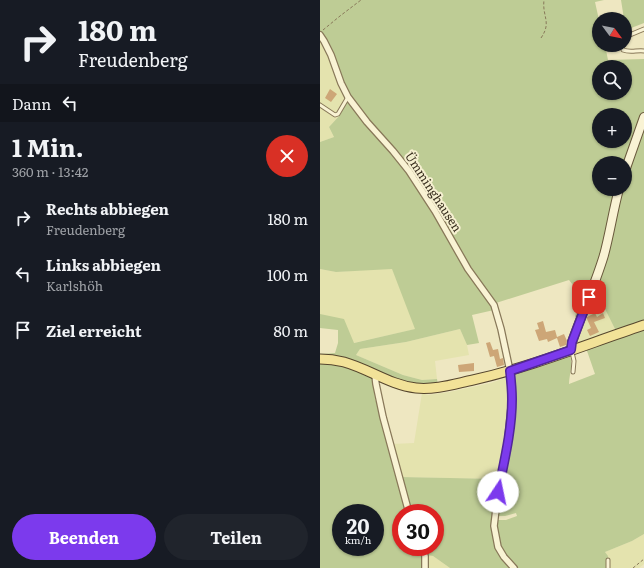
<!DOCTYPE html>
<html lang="de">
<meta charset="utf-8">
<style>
body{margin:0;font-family:Literata,serif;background:#20242c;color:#f1f3f6;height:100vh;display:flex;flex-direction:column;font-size:15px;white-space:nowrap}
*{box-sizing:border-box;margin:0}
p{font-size:13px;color:#9ea1a6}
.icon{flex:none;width:22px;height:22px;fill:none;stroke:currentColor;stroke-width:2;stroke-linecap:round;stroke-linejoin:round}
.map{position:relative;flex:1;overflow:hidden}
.sheet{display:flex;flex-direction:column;background:#171b24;width:320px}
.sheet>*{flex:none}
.hud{background:#171b24;color:#f1f3f6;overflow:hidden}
.needle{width:26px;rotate:122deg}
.fabs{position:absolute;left:272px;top:12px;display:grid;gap:8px}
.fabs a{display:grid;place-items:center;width:40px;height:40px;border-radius:50%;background:#171b24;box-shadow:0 1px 3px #0004;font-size:20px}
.speed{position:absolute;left:12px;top:504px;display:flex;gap:8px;font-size:20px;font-weight:700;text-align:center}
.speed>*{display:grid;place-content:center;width:52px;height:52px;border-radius:50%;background:#171b24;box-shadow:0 1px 3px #0004;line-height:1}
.speed small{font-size:10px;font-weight:400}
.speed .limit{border:6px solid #d22;background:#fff;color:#111}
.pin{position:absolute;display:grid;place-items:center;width:34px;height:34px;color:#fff;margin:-17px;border-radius:8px;box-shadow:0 2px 6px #0006}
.me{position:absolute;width:44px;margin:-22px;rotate:11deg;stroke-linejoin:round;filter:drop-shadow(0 0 3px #0008)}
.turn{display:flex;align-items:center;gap:14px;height:84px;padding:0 12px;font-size:18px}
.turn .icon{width:52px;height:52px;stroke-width:2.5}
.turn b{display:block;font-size:28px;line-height:34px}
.then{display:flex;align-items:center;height:38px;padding:0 12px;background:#0003;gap:8px;font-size:15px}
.round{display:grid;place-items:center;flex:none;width:42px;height:42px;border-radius:21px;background:#20242c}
.overview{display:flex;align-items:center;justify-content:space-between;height:68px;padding:0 12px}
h1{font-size:24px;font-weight:700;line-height:30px}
.primary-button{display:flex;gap:8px;margin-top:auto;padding:8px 12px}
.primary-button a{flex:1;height:46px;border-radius:24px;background:#7c3aed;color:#fff;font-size:16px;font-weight:700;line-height:46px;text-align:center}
.primary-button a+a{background:#20242c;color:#f1f3f6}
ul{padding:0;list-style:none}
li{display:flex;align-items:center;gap:12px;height:56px;padding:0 12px}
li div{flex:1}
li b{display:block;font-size:15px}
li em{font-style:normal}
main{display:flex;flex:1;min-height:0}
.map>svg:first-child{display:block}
.farmland{fill:#e4e3ae}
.green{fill:#becc95;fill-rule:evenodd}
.building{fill:#cda677}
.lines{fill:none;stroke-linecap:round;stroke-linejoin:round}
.service-casing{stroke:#887859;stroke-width:5}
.minor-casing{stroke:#887859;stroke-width:8}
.secondary-casing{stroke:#69593c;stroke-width:10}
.primary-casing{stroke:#55452d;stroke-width:11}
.path{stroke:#887859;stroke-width:1;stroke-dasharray:3 2;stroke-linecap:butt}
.service{stroke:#f9f3d4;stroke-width:3}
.minor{stroke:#f9f3d4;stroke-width:5.5}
.secondary{stroke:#f9f3d4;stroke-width:8}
.primary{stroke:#f2e298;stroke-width:9}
.route-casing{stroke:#51269a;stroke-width:10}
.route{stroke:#7c3aed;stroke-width:7}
.labels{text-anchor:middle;stroke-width:4;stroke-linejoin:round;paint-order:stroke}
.street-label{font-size:12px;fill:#372d1d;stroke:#f6f0d1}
</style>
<main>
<section class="sheet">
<div class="hud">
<div class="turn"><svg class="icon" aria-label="right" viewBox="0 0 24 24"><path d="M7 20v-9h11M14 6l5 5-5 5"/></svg><div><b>180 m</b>Freudenberg</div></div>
<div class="then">Dann<svg class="icon" aria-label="left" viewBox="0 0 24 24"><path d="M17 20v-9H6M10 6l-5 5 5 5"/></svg></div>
</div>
<div class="overview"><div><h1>1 Min.</h1><p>360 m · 13:42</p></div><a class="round" style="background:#d93025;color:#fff"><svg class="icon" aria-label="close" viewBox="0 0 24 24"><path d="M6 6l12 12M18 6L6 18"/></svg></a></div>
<ul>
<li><svg class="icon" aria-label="right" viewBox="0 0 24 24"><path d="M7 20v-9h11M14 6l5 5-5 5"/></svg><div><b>Rechts abbiegen</b><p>Freudenberg</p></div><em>180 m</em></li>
<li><svg class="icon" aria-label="left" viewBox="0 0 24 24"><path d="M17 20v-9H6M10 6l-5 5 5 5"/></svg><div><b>Links abbiegen</b><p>Karlshöh</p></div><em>100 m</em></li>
<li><svg class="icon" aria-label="arrive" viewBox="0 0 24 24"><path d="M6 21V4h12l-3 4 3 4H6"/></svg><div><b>Ziel erreicht</b></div><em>80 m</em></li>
</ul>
<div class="primary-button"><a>Beenden</a><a>Teilen</a></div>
</section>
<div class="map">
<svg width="324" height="568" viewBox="0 0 324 568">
<rect width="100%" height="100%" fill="#eee7c1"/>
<path class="farmland" d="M0,35L28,99L20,115L9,127L14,137L0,142Z
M72,268L96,329L33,343L23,320L0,315V269L16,272Z
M274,287L296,331L257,345L255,344Z
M140,329L147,345L149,355L115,361L117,379L102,380L83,375L36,355L40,349L86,342Z
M188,377L190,381L189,420L180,479L80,477L72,444L94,443L102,393L108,395L129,392L171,383Z
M324,534V564L319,568H289L290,560L285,552L312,541Z
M106,555L113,556L130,568H106Z"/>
<path class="green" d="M0,0H284L275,2L279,20V45H285L288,60L324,59V117L305,163H279V189H299L287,243L261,318L255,317L260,294L249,280L176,303L174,310L152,315L159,343L147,345L140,329L86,342L40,349L36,355L83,375L102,380L117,379L118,385L97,386L0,356V354L15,353L18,343V330L0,328V314L24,319L34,343L95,329L72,269L16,272L0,269V142L14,137L9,127L20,115L28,99L0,35ZM279,67H305V93H279ZM279,115H305V141H279Z
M301,0H324V23L306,30L305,19H304Z
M324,124V322L296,331L274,287L300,189H305V174Z
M324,327V534L312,541L285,552L288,556L287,568H130L113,556L106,555L105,547H115V513H91L80,477L180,479L176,520H186L197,516L196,513L185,516H177L193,417V377L196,372L249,354C254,363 249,375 249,384L275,374L266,348Z
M0,362L23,364L52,376L53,379L55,399L57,403L89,513H81V547H101L104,568H0ZM21,513H55V547H21Z"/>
<path class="building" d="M10,89L17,94L11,102L5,98Z
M275,313L277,317L283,313L285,318L274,322L279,332L270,336L267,330L271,328L267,319V317Z
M223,321L226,332L235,330L237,337L244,334L247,341L246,345L240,347L237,338L228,342L227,339L219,341L215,330L219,329L217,323Z
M170,342L173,350L178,349L180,359L183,358L184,365L177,367L174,356L170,357L166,343Z
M154,363V371L139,372L138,365Z"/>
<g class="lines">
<g class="service-casing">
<path id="service" d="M305,37L324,29
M302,45L303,50C310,53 317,50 324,51
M0,105L15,115L18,114L28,97
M252,352L254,361L253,372
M288,568V560"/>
</g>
<g class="minor-casing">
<path id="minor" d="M0,35L4,41L11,55L21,83L28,97L47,122L73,151L89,171L115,211L148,269L174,305L181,329L190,371L192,399L187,448L178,492L174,526L178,547L184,557L194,568
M55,375L56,384L63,417L89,513
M102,547L105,556V568"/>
</g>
<g class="secondary-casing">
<path id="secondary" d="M305,171L324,117
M251,350L252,342C262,313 275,285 284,255C290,233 293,211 299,189"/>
</g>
<g class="primary-casing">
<path id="primary" d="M0,359C8,359 16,360 24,362C49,369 70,385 96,388C115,390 134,384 153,380C211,367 267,344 324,325"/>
</g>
<path class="path" d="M3,30L20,16L41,0
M221,38C232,22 222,17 224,0
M313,568L324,559"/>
<use href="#service" class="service"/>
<use href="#minor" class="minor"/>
<use href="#secondary" class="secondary"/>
<use href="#primary" class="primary"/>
</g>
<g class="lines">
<g class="route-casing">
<path id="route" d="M178,492C184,462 192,430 192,399C192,390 191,380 190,371L251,350L252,342L269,297"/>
</g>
<use href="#route" class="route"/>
</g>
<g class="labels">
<g class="street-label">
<text transform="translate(113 192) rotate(57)" y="4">Ümminghausen</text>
</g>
</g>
</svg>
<div class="fabs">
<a><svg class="needle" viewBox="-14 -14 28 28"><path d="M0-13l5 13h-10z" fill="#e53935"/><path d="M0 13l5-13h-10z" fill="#9ea1a6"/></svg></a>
<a><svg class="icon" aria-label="search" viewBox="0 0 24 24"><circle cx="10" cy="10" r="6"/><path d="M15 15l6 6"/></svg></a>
<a>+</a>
<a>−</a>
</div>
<div class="speed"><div>20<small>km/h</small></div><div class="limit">30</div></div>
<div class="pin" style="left:269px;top:297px;background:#d93025"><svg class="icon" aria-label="arrive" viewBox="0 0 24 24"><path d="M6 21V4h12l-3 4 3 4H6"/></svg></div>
<svg class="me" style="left:178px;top:492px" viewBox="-20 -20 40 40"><circle r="19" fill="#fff"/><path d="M0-13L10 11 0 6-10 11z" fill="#7c3aed"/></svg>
</div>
</main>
